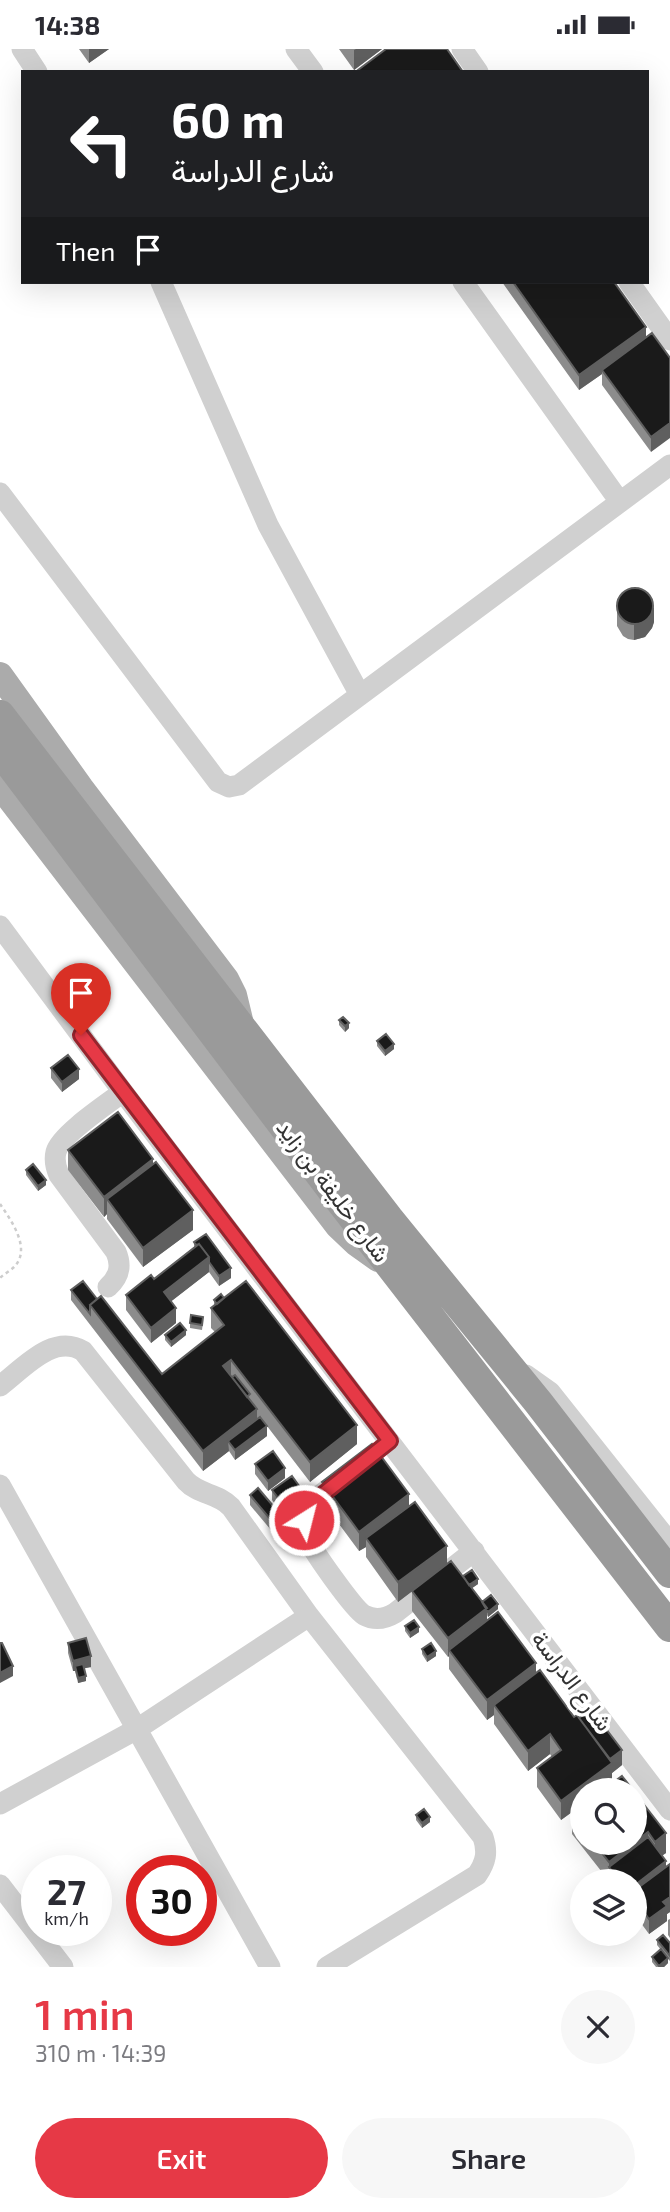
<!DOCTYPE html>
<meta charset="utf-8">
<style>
body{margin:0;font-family:"Exo 2",Vazirmatn,sans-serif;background:#f7f7f7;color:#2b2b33;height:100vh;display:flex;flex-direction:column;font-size:26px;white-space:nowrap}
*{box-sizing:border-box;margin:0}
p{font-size:23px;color:#7c7c81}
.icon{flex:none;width:38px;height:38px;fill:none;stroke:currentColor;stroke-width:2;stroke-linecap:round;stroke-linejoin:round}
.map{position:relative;height:1918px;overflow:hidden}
.side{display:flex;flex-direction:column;background:#fff;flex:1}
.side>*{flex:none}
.banner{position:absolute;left:21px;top:21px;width:628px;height:214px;border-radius:0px;box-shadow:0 7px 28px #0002;background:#202124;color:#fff;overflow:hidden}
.controls{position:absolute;left:570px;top:1729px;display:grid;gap:14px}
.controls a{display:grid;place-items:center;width:77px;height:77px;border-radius:50%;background:#fff;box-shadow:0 7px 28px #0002;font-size:35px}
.speed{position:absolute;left:21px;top:1806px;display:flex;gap:14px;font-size:35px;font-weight:700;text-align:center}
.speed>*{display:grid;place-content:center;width:91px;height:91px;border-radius:50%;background:#fff;box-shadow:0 7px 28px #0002;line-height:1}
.speed small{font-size:18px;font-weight:400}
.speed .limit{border:10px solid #d22;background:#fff;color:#111}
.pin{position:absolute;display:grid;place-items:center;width:60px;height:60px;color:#fff;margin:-72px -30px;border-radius:50% 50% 50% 0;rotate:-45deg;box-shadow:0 0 7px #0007}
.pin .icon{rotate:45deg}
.me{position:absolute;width:77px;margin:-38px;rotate:36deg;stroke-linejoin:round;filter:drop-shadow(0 0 5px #0008)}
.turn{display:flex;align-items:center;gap:24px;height:147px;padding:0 35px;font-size:32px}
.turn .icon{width:91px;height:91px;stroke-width:2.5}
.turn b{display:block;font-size:49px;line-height:60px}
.then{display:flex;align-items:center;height:66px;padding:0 35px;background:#0003;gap:14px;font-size:26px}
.round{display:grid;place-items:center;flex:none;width:74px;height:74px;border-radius:37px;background:#f7f7f7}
.headline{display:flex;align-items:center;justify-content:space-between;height:119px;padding:0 35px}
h1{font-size:42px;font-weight:600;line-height:52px;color:#e63946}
.primary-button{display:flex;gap:14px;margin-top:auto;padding:14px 35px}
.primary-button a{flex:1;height:80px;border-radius:42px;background:#e63946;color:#fff;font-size:28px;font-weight:600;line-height:80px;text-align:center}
.primary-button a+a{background:#f7f7f7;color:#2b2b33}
.status{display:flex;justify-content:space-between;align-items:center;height:49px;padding:0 35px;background:#fff;direction:ltr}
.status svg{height:19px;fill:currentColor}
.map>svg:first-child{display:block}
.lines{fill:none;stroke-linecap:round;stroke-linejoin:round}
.path{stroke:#cdcdcd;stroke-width:2.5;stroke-dasharray:3.5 3.5;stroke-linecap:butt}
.minor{stroke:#d0d0d0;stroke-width:21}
.major{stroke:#ababab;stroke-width:26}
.highway{stroke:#9a9a9a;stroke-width:30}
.wall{fill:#8c8c8c}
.shaded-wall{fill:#5f5f5f}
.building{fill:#1a1a1a;stroke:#5f5f5f;stroke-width:2}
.route-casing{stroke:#96252e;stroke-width:18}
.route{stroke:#e63946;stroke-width:12}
.labels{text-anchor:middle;stroke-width:7;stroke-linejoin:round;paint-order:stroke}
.street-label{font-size:23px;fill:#333;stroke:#fff}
</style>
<div class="status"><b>14:38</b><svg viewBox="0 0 49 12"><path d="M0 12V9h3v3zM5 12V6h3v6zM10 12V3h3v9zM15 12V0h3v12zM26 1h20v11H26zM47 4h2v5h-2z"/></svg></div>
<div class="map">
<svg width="670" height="1918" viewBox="0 0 670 1918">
<rect width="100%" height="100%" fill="#fff"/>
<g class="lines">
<path class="path" d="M0,1155C11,1171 32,1200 14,1218C10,1222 4,1225 0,1229"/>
<path class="minor" d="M22,0L37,23
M296,0L313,23
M462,0L478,23
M161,233L268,476L360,646
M463,233L620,453
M629,233L670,291
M0,444L218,733L229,738L239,736L670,416
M0,877L123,1043L670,1761
M108,1238C119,1228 122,1217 116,1203L59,1126C56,1119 54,1111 56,1103C60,1086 107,1055 123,1043
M526,1326L550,1343L670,1494
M0,1337C24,1319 53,1284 83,1302L186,1432C199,1446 218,1444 231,1458L309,1567L483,1788C488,1803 486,1813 477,1826L327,1918
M345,1428C332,1438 311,1449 305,1465C303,1472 303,1480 306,1486C310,1499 354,1560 364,1566C375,1572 385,1570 395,1564L474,1502
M0,1436L270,1918
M0,1755L137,1680L309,1567
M0,1836L63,1918"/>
<path class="major" d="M0,626L81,739L226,930L234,946L241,975
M0,737L338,1177L357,1195L378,1210"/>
<path class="highway" d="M0,666L389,1170L538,1353L670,1524
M0,702L341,1153L670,1578"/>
</g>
<path class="wall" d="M79,0H109L89,14Z
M339,0H382L354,21Z
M502,233H614L646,289L652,284L651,403L602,336V325L579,341Z
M617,562L654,573L652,579L645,588L634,591L628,590L623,587L617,577Z
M339,971L349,979L345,983L339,976Z
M377,992L394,1000L385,1007L377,997Z
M51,1019L79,1030L62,1043L51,1029Z
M68,1101L153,1115L193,1181L143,1218L107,1170V1165L104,1168L68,1121Z
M26,1121L46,1136L38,1142L26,1126Z
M194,1193L231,1229L219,1237L209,1223L171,1252L176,1274L151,1294L126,1261V1246L154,1230L194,1198Z
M71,1241L97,1250L162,1325L215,1283L211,1279V1259L214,1257V1251L357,1395L310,1433L267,1377V1387L235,1411L229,1402L203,1422L71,1251Z
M203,1273L202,1281L190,1279V1274Z
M165,1286H186L171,1298L165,1291Z
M255,1415L285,1429L268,1442L255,1425Z
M322,1433L409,1457L447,1515L463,1527L478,1535L472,1539L482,1553L498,1560L488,1568L487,1566V1572L536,1624L574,1668L622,1716L612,1724V1733L583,1741V1755L561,1771L537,1738V1719L552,1708L550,1705L528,1722L494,1675V1666L487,1671L449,1620V1607L448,1608L412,1562V1542L398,1553L366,1508V1498L359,1502L322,1452Z
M272,1441L302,1451L283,1465L272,1451Z
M250,1446L279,1474L271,1481L250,1456Z
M405,1577L419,1583L410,1589L405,1582Z
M68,1594L91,1618L84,1619L86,1632L78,1634L75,1622H73L68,1604Z
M422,1600L436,1607L427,1613L422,1605Z
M635,1744L666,1804L662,1806L666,1817L670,1815V1863L667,1865V1872L649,1885L635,1866V1832H609L572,1785V1765L583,1757V1794H635Z
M416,1766L430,1773L422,1779L416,1771Z
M670,1870V1889L668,1886V1871Z
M657,1891L670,1894V1912L668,1910V1914L664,1918H656L652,1913V1908L661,1901L657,1896Z"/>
<path class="shaded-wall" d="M89,0H109L89,14Z
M356,0H382L354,21V1Z
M646,278V293L602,321V325L579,341V326Z
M670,374V389L651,403V388Z
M654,558V573L652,579L645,588L634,591V576Z
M349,974V979L345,983V977Z
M394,995V1000L385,1007V1002Z
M79,1020V1030L62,1043V1033Z
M153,1110V1129L107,1150V1165L104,1168V1148Z
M46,1131V1136L38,1142V1137Z
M193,1161V1181L143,1218V1199Z
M209,1208V1223L164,1258V1243Z
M231,1219V1229L219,1237V1227Z
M176,1259V1274L151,1294V1279Z
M186,1281V1286L171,1298V1293Z
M231,1311V1331L223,1317Z
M257,1360V1380L228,1392L229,1402L203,1422V1402Z
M357,1376V1395L310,1433V1413Z
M267,1377V1387L235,1411V1401Z
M285,1419V1429L268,1442V1432Z
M302,1441V1451L283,1465V1455Z
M409,1445V1465L366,1489V1498L359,1502V1483Z
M279,1464V1474L271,1481V1471Z
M447,1497V1516L398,1553V1533Z
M478,1530V1535L468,1542V1537Z
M498,1555V1560L488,1568V1563Z
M487,1559V1578L449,1601V1607L448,1608V1589Z
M419,1578V1583L410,1589V1584Z
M436,1602V1607L427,1613V1608Z
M91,1607V1618L76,1621L75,1617V1622H73V1612Z
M536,1614V1633L494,1656V1666L487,1671V1651Z
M13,1617V1627L0,1634V1624Z
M86,1627V1632L78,1634V1629Z
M550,1685V1705L528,1722V1702Z
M622,1701V1716L612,1724V1733L602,1741H583V1755L561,1771V1752L607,1712Z
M430,1768V1773L422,1779V1774Z
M648,1783V1803L609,1818V1832V1813Z
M666,1784V1804L655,1812V1793Z
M666,1812V1827L635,1851V1836Z
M670,1848V1863L667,1865V1872L649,1885V1870L663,1853Z
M668,1909V1914L664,1918H659V1917Z"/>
<path class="building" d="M386,0H447L463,23H359L358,21Z
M513,233H614L646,278L579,326Z
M652,284L670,309V374L651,388L602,321Z
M617 557a18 18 0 1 1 36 0a18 18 0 1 1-36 0Z
M343,968L349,974L345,977L339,971Z
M386,985L394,995L385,1002L377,992Z
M68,1006L79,1020L62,1033L51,1019Z
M118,1063L153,1110L104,1148L68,1101Z
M156,1113L193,1161L143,1199L107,1150Z
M33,1115L46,1131L38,1137L26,1121Z
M206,1185L231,1219L219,1227L209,1213V1208L199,1195L196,1196L194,1193Z
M199,1195L209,1208L164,1243L176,1259L151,1279L126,1246L151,1226L154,1230Z
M83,1232L97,1250L90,1256V1265L71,1241Z
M246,1232L357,1376L310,1413L231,1311L223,1317L257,1360L203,1402L90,1256L101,1247L162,1325L224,1276L211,1259Z
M221,1245L224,1249L217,1255L214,1251Z
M191,1266L203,1268L202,1276L190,1274Z
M180,1274L186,1281L171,1293L165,1286Z
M235,1326L250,1345L247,1348L232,1328Z
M260,1368L267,1377L235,1401L228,1392Z
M372,1395L409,1445L359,1483L322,1433Z
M273,1402L285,1419L268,1432L255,1415Z
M292,1427L302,1441L283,1455L272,1441Z
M258,1439L279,1464L271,1471L250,1446Z
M415,1453L447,1497L398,1533L366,1489Z
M451,1512L487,1559L448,1589L412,1542Z
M472,1521L478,1530L469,1536L463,1527Z
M491,1546L498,1555L488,1563L482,1553Z
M498,1563L536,1614L487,1651L449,1601Z
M414,1571L419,1578L410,1584L405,1577Z
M86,1589L91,1607L73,1612L68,1594Z
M0,1594H2L13,1617L0,1624Z
M431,1594L436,1602L427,1608L422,1600Z
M83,1615L86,1627L78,1629L75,1617Z
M540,1621L574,1668L577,1666L612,1714L561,1752L537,1719L561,1701L550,1685L528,1702L494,1656Z
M591,1660L622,1701L610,1710L579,1669Z
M622,1727L633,1741H603Z
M635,1744L666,1784L655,1793L648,1783L635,1793Z
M583,1757V1779L572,1765Z
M424,1760L430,1768L422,1774L416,1766Z
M648,1788L666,1812L635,1836V1832H620L609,1818Z
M594,1794H634L609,1813Z
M670,1815V1848L663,1853L667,1857L649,1870L635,1851V1841Z
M663,1886L670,1894V1907L657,1891Z
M661,1900L668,1909L659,1917L652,1908Z"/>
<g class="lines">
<g class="route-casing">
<path id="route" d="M81,986L390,1392L313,1453L305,1465L304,1471"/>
</g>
<use href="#route" class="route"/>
</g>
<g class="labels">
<g class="street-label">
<text transform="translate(333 1142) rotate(53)" y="8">شارع خليفة بن زايد</text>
<text transform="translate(572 1632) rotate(53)" y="8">شارع الدراسة</text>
</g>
</g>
</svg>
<div class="controls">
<a><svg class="icon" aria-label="search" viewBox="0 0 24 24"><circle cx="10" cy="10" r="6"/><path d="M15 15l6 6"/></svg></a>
<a><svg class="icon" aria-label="layers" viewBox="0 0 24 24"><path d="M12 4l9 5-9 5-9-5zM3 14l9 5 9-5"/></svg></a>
</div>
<div class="speed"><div>27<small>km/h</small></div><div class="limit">30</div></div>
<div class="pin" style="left:81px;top:986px;background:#d93025"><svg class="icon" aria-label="arrive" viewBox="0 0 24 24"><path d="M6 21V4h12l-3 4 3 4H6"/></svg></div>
<svg class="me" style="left:304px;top:1471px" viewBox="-20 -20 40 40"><circle r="17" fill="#e63946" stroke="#fff" stroke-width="3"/><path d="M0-11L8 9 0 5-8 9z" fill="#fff"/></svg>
<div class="banner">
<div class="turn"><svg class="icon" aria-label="left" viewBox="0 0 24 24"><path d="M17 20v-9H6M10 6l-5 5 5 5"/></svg><div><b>60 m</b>شارع الدراسة</div></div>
<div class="then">Then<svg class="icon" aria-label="arrive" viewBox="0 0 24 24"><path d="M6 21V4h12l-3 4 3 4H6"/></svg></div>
</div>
</div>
<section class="side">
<div class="headline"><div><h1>1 min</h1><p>310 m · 14:39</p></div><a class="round"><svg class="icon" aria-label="close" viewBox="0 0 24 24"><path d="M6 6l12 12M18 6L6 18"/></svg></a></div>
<div class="primary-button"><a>Exit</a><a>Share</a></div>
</section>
